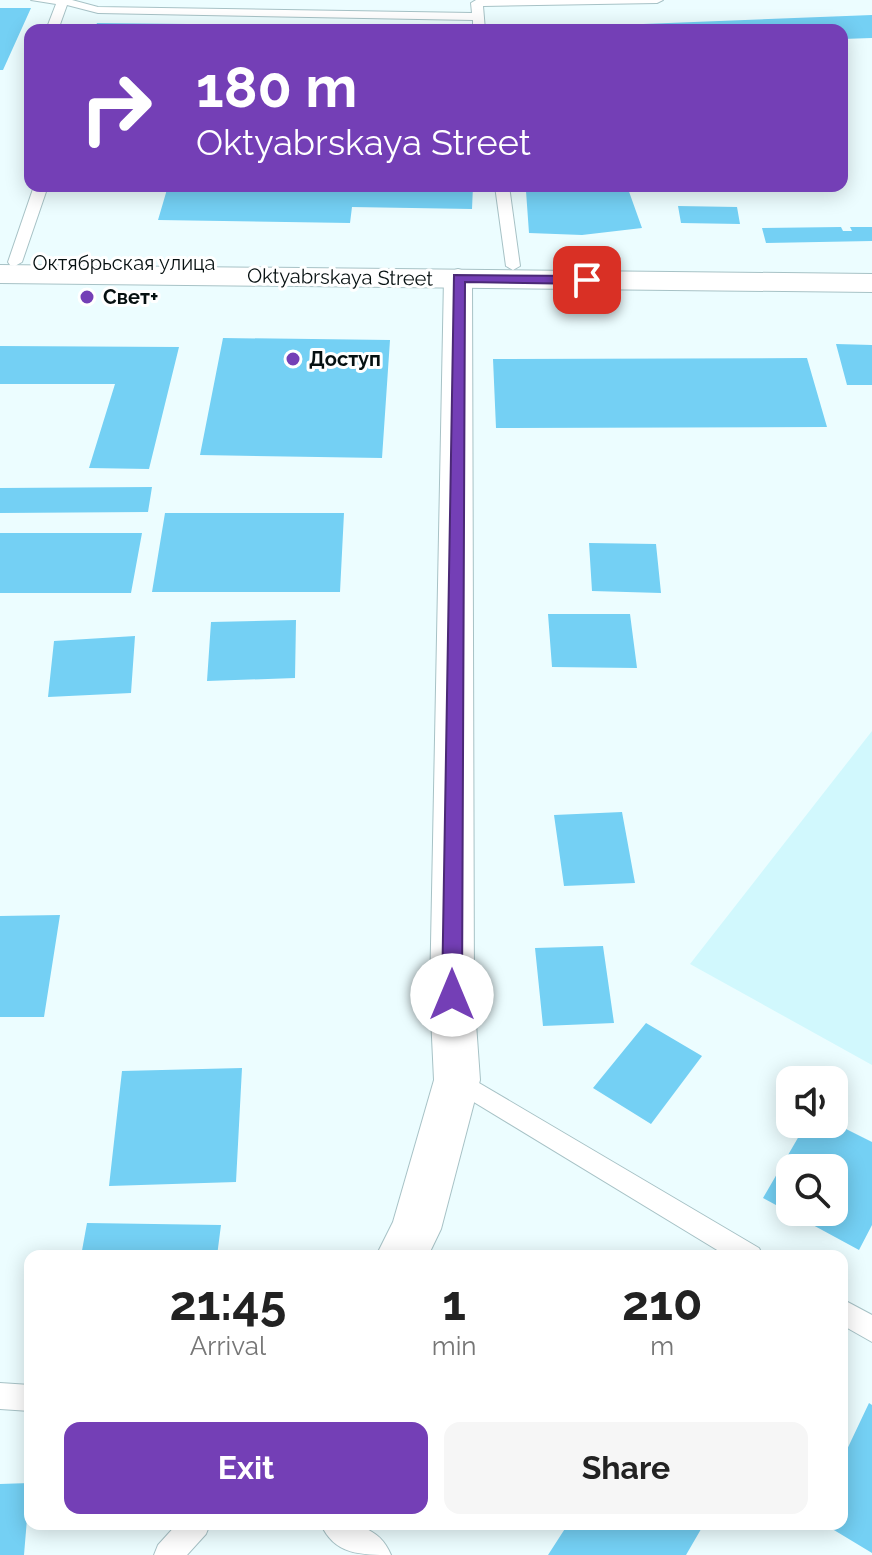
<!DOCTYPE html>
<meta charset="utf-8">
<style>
body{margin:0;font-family:Raleway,sans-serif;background:#f6f6f6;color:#222;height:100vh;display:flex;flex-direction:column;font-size:30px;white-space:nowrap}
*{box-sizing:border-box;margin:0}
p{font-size:26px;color:#767676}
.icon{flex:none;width:44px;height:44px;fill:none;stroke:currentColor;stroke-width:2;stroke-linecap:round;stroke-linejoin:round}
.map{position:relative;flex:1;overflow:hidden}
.panel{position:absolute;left:24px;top:1250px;width:824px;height:280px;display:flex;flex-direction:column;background:#fff;border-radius:16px;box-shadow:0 4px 20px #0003}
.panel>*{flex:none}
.guide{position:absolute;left:24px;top:24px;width:824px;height:168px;border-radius:16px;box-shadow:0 4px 20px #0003;background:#743fb6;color:#fff;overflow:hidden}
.tools{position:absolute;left:776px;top:1066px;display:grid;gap:16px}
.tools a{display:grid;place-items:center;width:72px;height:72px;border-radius:16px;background:#fff;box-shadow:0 4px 20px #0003;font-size:40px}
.pin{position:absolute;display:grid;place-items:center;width:68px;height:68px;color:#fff;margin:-34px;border-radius:16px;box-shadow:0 4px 12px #0006}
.me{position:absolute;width:88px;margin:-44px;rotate:0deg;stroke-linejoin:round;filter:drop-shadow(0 0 6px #0008)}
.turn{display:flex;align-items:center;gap:28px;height:168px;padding:0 40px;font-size:36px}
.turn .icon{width:104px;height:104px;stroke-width:2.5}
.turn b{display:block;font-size:56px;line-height:68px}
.eta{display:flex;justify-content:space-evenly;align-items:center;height:136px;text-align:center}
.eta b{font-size:48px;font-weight:700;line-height:56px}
.cta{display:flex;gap:16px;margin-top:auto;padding:16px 40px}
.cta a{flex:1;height:92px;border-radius:16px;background:#743fb6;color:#fff;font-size:32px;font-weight:700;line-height:92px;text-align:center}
.cta a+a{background:#f6f6f6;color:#222}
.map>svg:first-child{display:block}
.built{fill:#d1f8fd}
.building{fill:#74d0f4;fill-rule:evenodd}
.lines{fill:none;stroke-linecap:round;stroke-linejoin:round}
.service-casing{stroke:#a7c2c6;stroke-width:2}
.minor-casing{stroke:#a7c2c6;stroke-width:2}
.secondary-casing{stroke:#a7c2c6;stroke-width:2}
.service{fill:#fff;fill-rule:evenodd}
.minor{fill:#fff;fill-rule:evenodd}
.secondary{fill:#fff;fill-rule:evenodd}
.route{fill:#743fb6;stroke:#4b2976;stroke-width:2}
.poi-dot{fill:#743fb6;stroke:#fff;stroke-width:3}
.labels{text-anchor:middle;stroke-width:6;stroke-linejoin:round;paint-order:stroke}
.far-street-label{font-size:20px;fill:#061011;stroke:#fff}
.far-poi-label{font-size:20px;font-weight:bold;fill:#061011;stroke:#fff;text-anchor:start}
</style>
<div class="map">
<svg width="872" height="1555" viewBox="0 0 872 1555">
<rect width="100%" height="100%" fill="#ecfdff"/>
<path class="built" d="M872,731V1065L690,964Z"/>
<path class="building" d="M0,8H31L3,70H0Z
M872,15V38L842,39V30H646L643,24Z
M97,23L452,27V30H94Z
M628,24L632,30H534V27Z
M168,186H473L472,209L352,207L350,223L158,220Z
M619,186H627L642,228L582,235L529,233L526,191Z
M678,206L737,207L740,224L681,223Z
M841,227L843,231H852L850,227H872V241L766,243L762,228Z
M223,338L390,340L382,458L200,455Z
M836,344L872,345V385H847Z
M0,346L179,347L149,469L89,468L115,384H0Z
M807,358L827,427L496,428L493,359Z
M152,487L148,512L0,513V488Z
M165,513H344L340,592H152Z
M0,533H142L131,593H0Z
M589,543L656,544L661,593L592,591Z
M548,614H630L637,668L552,667Z
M296,620L295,678L207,681L211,622Z
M135,636L131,693L48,697L54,641Z
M622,812L635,883L564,886L554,815Z
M60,915L44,1017H0V916Z
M603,946L614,1023L543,1026L535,948Z
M646,1023L702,1056L651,1124L593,1088Z
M242,1068L236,1182L109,1186L122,1071Z
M834,1123L872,1142V1225L859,1250L763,1198L806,1124ZM790,1168H834V1212H790Z
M87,1223L221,1225L217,1256H81Z
M869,1403L872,1405V1553L824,1524H842V1460Z
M30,1483L24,1555H0V1484Z
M568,1524H704L686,1555H548Z"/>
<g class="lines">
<g class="service-casing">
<path id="service" d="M31,0H72L98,7L472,13L471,3L476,0H663L657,3L483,6L485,30H473V20L98,13L67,5L58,30H46L56,4Z
M34,186H48L22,262L15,266L10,265L8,262Z
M495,186H509L520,266L513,270L506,266Z
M457,1070L759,1248L763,1256H727L449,1087L445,1080L449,1073Z
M842,1299L872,1315V1342L842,1325Z
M0,1383L30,1385V1411L0,1409Z
M177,1524H210L206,1534L187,1555H154L158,1545Z
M321,1524C350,1524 378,1523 391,1555C362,1555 334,1555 321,1524Z"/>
</g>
<g class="minor-casing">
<path id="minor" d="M458,269L468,272L472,278L474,995L480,1080L441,1229L428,1256H376L393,1222L434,1080L430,995L444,278L448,272Z"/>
</g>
<g class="secondary-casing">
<path id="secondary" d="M0,265L872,274V292L0,283Z"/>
</g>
<use href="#service" class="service"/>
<use href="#minor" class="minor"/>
<use href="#secondary" class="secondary"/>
</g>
<path class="route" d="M454,275L587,276L594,280L587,284L465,282L462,995L459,1001L452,1004L445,1001L442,995Z"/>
<g class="poi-dot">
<circle cx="87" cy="297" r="8"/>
<circle cx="293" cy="359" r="8"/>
</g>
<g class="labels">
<g class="far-street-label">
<text x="124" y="270">Октябрьская улица</text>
<text transform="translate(340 277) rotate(1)" y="7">Oktyabrskaya Street</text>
</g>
<g class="far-poi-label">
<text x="103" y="304">Свет+</text>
<text x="309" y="366">Доступ</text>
</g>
</g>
</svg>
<div class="tools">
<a><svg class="icon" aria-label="sound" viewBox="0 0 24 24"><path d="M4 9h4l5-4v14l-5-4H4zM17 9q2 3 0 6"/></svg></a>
<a><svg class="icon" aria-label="search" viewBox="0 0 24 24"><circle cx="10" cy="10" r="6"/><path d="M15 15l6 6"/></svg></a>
</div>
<div class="pin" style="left:587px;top:280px;background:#d93025"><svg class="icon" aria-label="arrive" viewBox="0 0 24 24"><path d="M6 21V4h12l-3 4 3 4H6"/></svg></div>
<svg class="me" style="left:452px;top:995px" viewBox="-20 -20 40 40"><circle r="19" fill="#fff"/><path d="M0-13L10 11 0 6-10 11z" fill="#743fb6"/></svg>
<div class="guide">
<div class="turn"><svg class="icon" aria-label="right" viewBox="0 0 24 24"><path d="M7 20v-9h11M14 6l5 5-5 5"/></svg><div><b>180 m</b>Oktyabrskaya Street</div></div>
</div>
<section class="panel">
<div class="eta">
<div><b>21:45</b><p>Arrival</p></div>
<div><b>1</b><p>min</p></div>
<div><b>210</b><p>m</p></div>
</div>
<div class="cta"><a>Exit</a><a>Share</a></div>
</section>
</div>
